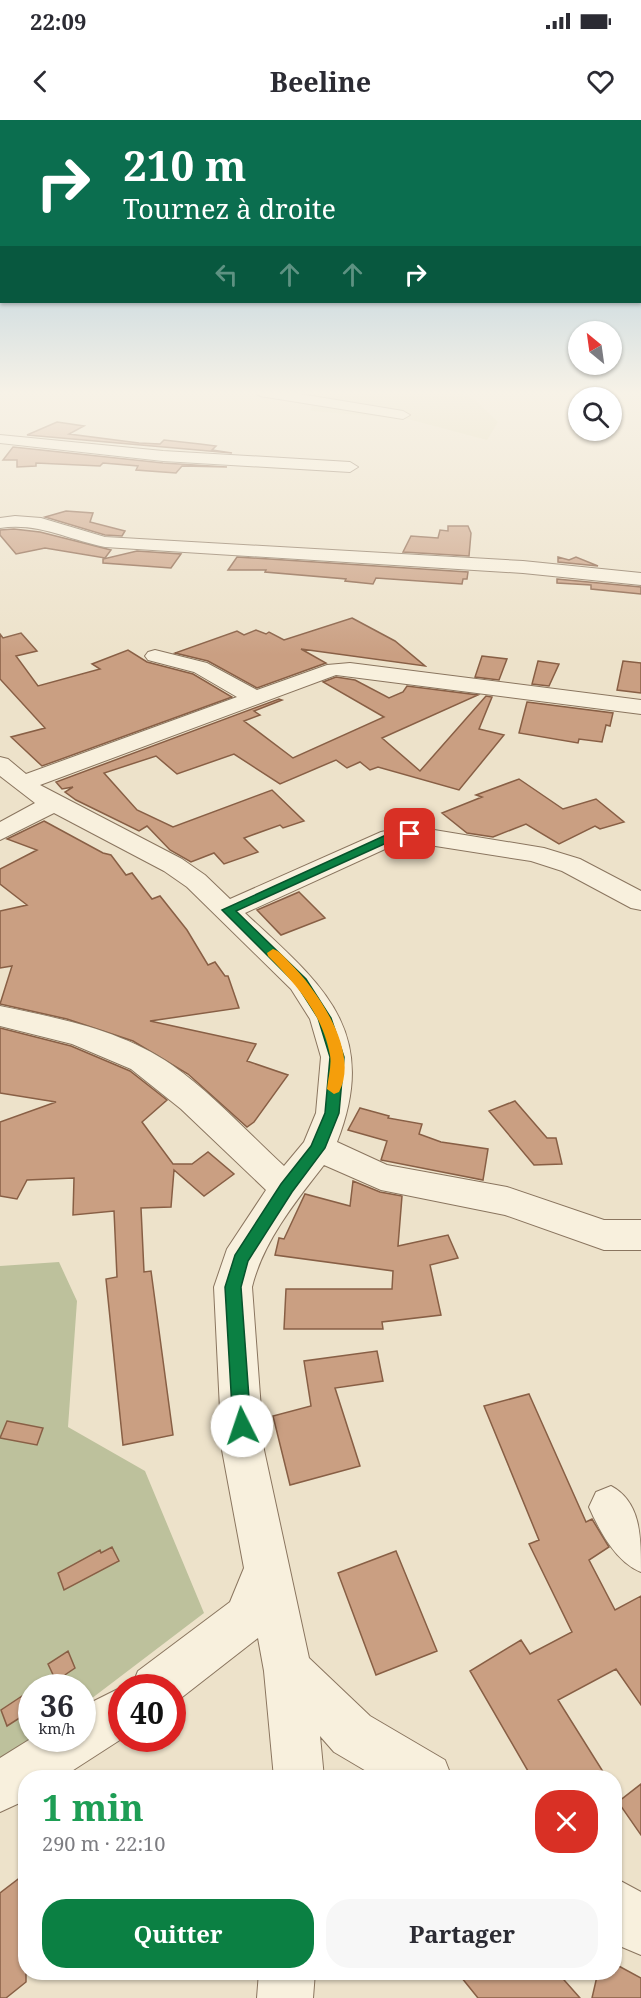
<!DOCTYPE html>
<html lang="fr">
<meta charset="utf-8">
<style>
body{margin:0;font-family:"Noto Serif",serif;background:#f7f7f7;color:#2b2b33;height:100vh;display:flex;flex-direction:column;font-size:22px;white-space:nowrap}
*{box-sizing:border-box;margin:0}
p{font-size:20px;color:#7c7c81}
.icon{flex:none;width:33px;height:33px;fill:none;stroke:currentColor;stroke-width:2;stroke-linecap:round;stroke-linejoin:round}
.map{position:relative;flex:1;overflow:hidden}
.details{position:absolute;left:18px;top:1650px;width:604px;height:210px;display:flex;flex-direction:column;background:#fff;border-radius:24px;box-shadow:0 2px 4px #0004}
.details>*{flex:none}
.guide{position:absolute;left:0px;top:0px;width:642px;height:183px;box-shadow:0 2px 4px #0004;background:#0b6e4f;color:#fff;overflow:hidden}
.needle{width:39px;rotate:331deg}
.buttons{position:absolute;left:568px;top:201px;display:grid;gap:12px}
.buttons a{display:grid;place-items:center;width:54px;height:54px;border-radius:50%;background:#fff;box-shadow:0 2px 4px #0004;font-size:30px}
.speed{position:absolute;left:18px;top:1554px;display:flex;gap:12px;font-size:30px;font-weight:700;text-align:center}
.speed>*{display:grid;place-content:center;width:78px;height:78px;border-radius:50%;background:#fff;box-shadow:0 2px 4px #0004;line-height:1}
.speed small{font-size:15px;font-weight:400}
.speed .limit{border:9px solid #d22;background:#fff;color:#111}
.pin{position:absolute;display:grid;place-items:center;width:51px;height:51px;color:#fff;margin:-26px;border-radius:12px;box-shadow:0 3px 9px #0006}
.me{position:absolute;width:66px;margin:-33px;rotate:356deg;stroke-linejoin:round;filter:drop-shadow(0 0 4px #0008)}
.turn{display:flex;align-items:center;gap:21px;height:126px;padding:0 24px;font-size:27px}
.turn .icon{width:78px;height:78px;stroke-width:2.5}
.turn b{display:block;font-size:42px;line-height:51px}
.lanes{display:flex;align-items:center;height:57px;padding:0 24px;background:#0003;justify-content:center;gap:30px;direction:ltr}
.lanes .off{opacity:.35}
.round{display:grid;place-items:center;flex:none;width:63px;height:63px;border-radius:24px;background:#f7f7f7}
.overview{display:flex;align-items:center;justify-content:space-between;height:102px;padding:0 24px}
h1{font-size:36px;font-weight:700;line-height:45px;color:#1e9e55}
.cta{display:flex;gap:12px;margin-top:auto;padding:12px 24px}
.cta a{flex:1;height:69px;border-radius:24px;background:#0b8043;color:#fff;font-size:24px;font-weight:700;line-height:69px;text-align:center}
.cta a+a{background:#f7f7f7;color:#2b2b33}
.status{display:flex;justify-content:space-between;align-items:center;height:42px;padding:0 30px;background:#fff;direction:ltr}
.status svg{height:16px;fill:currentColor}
header{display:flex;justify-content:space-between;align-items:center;height:78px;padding:0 24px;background:#fff;font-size:27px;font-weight:700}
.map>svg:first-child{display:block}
.farmland{fill:#e3dbb8}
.cemetery{fill:#bdc19c}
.building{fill:#ca9f82;stroke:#885f45;stroke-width:1.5}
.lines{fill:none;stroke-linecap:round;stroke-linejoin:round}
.minor-casing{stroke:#8a755f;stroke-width:2}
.minor{fill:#f8f0dd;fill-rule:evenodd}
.route{fill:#0b8043;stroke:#07532c;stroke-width:1.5}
.slow{fill:#f59e0b}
</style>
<div class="status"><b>22:09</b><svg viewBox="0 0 49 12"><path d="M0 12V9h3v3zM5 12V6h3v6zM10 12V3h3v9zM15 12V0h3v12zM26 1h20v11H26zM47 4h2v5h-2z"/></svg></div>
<header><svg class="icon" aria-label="back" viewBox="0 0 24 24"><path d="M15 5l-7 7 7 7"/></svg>Beeline<svg class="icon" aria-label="heart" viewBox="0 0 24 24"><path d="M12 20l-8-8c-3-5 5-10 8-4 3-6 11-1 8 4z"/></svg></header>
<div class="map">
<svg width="641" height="1878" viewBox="0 0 641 1878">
<rect width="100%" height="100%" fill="#ede2ca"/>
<path class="farmland" d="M314,272H459L476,281L498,302L487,320L408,299L311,291Z"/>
<path class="cemetery" d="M59,1142L77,1181L68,1307L145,1351L204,1493L83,1585L82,1568H32L31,1618L0,1638V1146Z"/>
<path class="building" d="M57,302L84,306L69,314L139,323L160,324L164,320L200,324L216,326L212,330L232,333L27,315Z
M13,327L163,343L227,347L182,346L176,353L136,350L138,346L103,343L100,346L36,343V346L17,347V340H3Z
M66,391L93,393L90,402L125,411L122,416L105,415L45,397Z
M448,406H468L471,413L469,436L403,432L411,416L438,418L440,410L448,411Z
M14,409L40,412L111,430L105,438L45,428L16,434L0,415V410Z
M137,431L181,434L171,448L103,443V439Z
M237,437L468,452L467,459H463L462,464L376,458L373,464L345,461L346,459L265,452L266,450H228Z
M558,437L569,440L576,437L598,446L558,442Z
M557,459L641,467V474L591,469V465L557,463Z
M352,498L395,521L425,546L301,529L326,543L257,568L208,541L175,533L237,511L244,515L256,510L266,514L269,512L284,520Z
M21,513L37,531L16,536L38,566L100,549L92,544L128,530L147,542L193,554L232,577L42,646L11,617L45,608L0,559V514L3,518Z
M482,536L507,539L499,560L475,557Z
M538,541L559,544L549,566L532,564Z
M623,541L641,543V573L617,570Z
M336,557L355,560L389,578L403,572L407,566L478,575L382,618L420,651L486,576L492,577L479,609L504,615L459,670L378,647L370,650L360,642L347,648L336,640L280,664L234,634L177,654L156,636L104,653L137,690L173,707L272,670L304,701L283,708L280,705L244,718L258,732L224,744L214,733L191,742L170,730L147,706L139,711L76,680L65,672L73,667L62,669L56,662L279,579L282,580L254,591L260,595L244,601L293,638L384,597L323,562Z
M527,582L613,593L610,606L606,605L602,622L579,619L578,623L519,613Z
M519,659L563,689L596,679L624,702L600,709L595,706L559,724L526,704L493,717L467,713L442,693L482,677L476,675Z
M44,701L103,733L111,735L126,755L132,753L152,779L160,776L187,810L208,845L215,842L225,856H228L239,888L150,901L256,924L247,941L288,955L254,1002L247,1007L188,954L133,921L67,899L0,884L12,846L0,848V791L27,785L0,764V749L37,730L7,719Z
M299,772L325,798L281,815L257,790Z
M0,908L71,926L130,951L167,980L142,1002L173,1044H192L208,1032L234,1054L204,1076L174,1050L171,1087L141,1088L144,1152L151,1151L173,1315L123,1325L106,1159L117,1157L114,1091L73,1095L74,1058L27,1060L17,1079L0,1076V1002L56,982L0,973Z
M515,981L547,1018H556L562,1044L534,1045L489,991Z
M360,988L389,996L388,998L422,1004L419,1014L441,1022L488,1029L483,1060L381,1040L387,1021L348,1010Z
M353,1061L380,1072L402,1076L398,1126L448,1115L458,1138L430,1145L441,1195L382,1202L383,1209H284L286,1169H392L393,1151L275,1135L279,1118L284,1119L305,1074L350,1086Z
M377,1231L383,1261L335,1268L360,1346L290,1365L273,1296L311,1286L304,1241Z
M529,1274L586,1402L592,1399L609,1427L589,1440L615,1490L641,1476V1585L616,1549L558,1580L607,1658H532L470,1551L521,1520L530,1534L572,1512L529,1424L539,1420L484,1286Z
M7,1301L43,1308L37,1325L0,1318Z
M112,1427L119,1441L64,1470L58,1453L100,1430L101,1433Z
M396,1431L437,1531L376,1555L338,1453Z
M68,1531L75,1548L56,1561L48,1544Z
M22,1576L29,1592L7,1606L1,1590Z
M641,1664V1715L618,1682Z
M26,1753V1862L6,1878H0V1773Z
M615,1844L641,1858V1878H592L598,1852H615Z
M457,1852H557L580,1878H478Z"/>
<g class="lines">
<g class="minor-casing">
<path id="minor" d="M253,272H288L403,291L410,295L403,299L260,276Z
M0,315L163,331L350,342L358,347L350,352L163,341L0,323Z
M15,396L41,398L105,417L523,441L641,453V465L523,453L105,427C69,420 38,402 0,408V398Z
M155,530L207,543L257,570L327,545L350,543L641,580V594L336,555L40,665L182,739L205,755L230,779L381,712L410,706L544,728L580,739L641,771V790L631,788L562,751L531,741L410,722L396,724L245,793C321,864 381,909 337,1022L387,1045L507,1067L604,1100H641V1130H604L505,1095L381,1070L324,1045C295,1082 263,1122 252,1167L264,1330L309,1538L370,1596L445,1640L452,1658H378L334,1632L320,1616L324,1658H274L264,1551L258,1518L172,1585V1568H131L138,1551L230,1482L244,1448L222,1330L214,1167L227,1129L266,1070L181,989L131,949L72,924L0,906V886C58,898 122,910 172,945C213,974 247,1012 284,1046L304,1022L316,993L321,937L310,899L291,869L187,767L164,751L54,693L0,720V702L35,683L0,656V637L8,639L26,654L237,577L194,552L148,540L145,536L148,532Z
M611,1366C641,1382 641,1416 641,1452C616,1442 600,1412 589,1387L596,1372Z
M122,1567L124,1568H122L123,1618L61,1658H26V1680L0,1692V1638L32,1618H82V1587Z
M615,1758L641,1772V1835L622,1827L615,1821Z
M259,1852H315L313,1878H257Z"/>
</g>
<use href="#minor" class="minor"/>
</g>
<linearGradient id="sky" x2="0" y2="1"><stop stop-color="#8fbad6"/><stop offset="0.51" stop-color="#f7f2e7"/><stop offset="1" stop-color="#f7f2e7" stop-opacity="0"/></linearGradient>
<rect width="641" height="535" fill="url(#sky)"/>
<path class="route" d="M410,710L416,714L414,716L393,720L236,791L306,859L331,898L344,937L339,993L325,1028L292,1072L248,1141L241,1167L251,1306L248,1312L242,1315L235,1312L233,1306L225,1167L235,1135L281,1064L311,1026L325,993L330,937L318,898L297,865L222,790L386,715Z"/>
<path class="slow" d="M273,829C280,831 285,838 290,843C318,871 360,932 339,972L334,974L327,969C328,958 332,945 330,935C323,895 296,864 268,836L267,833Z"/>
</svg>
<div class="buttons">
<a><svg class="needle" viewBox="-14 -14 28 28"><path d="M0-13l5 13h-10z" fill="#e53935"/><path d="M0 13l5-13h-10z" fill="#7c7c81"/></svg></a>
<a><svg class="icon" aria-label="search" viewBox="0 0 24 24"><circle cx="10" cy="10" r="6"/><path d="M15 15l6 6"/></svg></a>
</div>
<div class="speed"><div>36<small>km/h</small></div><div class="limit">40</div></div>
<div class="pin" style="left:410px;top:714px;background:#d93025"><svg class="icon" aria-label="arrive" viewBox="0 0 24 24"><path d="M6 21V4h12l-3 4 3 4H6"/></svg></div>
<svg class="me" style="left:242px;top:1306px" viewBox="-20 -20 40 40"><circle r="19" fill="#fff"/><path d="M0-13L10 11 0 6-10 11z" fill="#0b8043"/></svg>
<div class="guide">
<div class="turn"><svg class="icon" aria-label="right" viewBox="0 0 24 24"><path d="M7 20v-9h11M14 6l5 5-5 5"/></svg><div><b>210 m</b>Tournez à droite</div></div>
<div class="lanes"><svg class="icon off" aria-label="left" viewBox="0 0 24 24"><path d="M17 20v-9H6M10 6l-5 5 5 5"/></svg><svg class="icon off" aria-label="ahead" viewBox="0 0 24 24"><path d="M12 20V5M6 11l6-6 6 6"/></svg><svg class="icon off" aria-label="ahead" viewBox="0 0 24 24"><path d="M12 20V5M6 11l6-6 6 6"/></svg><svg class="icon" aria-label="right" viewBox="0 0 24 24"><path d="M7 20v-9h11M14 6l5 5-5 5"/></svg></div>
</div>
<section class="details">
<div class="overview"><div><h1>1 min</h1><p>290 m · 22:10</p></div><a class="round" style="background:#d93025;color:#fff"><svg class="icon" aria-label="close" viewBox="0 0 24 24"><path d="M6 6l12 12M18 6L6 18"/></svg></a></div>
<div class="cta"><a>Quitter</a><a>Partager</a></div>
</section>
</div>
